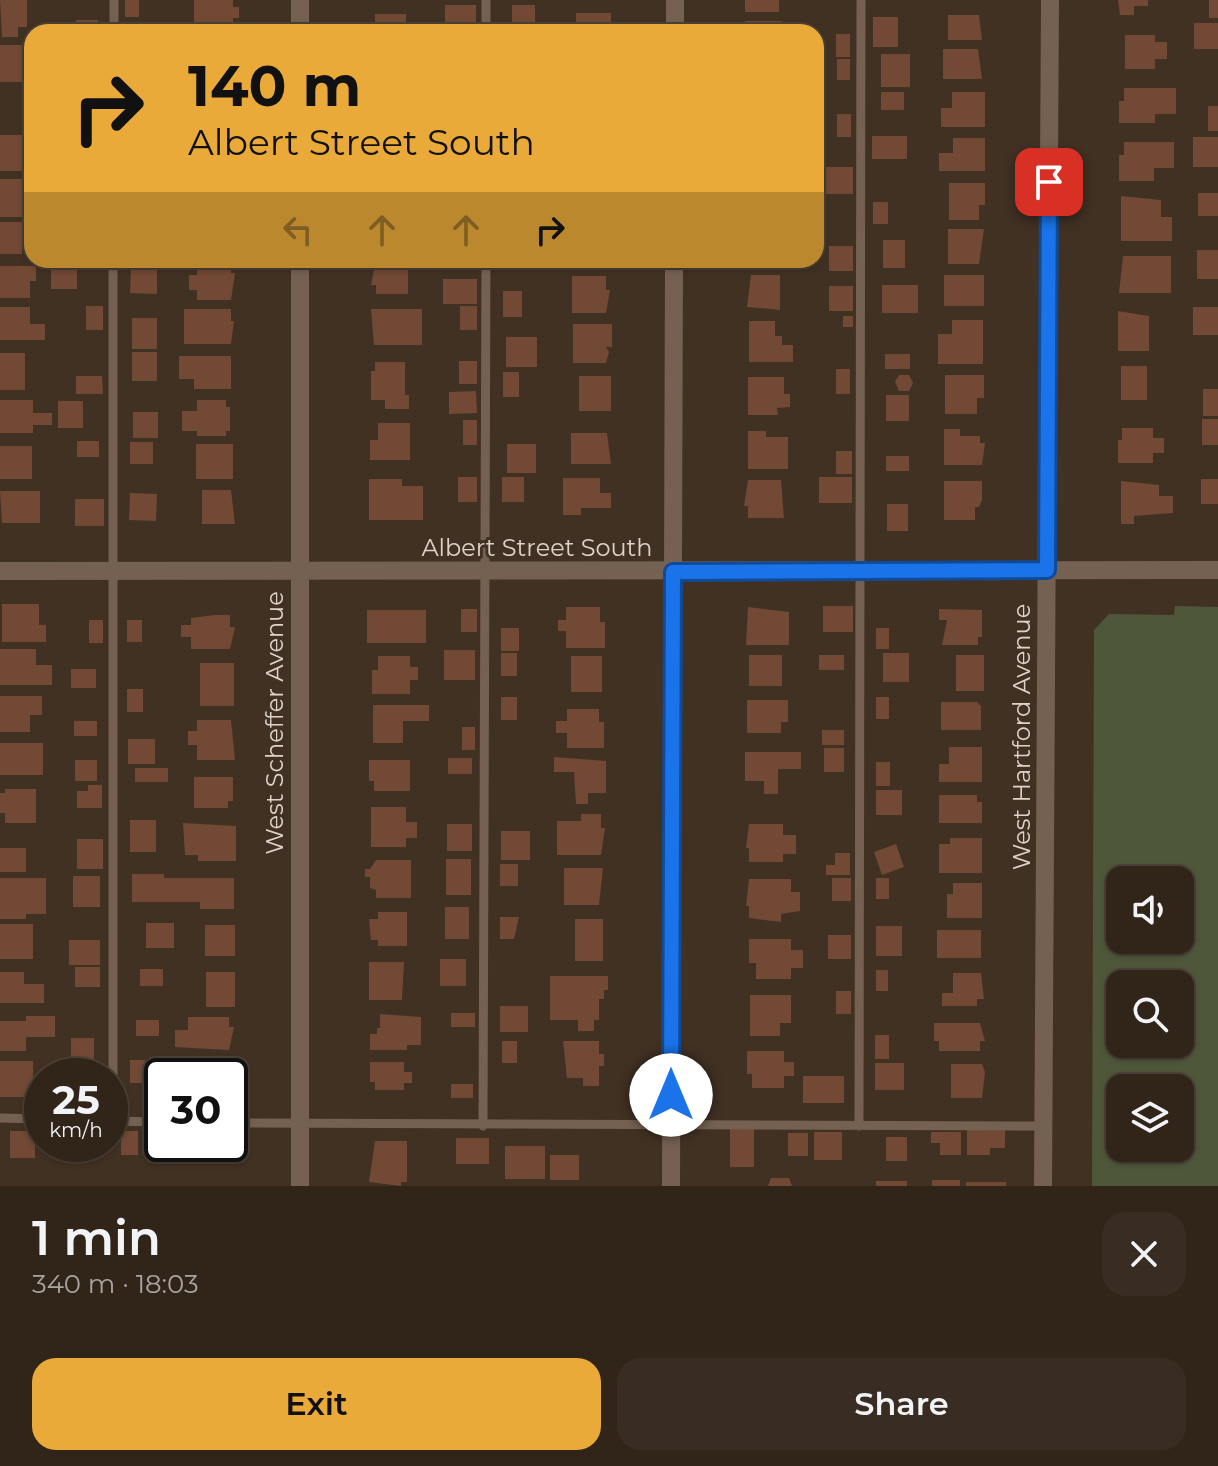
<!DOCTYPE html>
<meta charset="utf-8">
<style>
body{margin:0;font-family:Montserrat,sans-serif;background:#392d23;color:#f1f3f6;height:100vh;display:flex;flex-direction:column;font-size:30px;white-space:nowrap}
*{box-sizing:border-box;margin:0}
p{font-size:26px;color:#a8a5a2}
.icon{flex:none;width:44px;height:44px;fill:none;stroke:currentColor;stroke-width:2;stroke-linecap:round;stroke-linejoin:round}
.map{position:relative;height:1186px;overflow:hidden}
.details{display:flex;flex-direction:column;background:#31251a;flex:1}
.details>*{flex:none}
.hud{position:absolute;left:24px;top:24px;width:800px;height:244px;border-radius:24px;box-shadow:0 2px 6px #0004,0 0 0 2px #4c4239;background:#eaaa39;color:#111;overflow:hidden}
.tools{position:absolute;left:1106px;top:866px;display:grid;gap:16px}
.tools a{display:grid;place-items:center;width:88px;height:88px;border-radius:16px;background:#31251a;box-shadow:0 2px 6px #0004,0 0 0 2px #4c4239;font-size:40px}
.speed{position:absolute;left:24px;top:1058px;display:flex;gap:16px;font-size:40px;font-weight:700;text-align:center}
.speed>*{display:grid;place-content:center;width:104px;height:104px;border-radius:50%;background:#31251a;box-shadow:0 2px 6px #0004,0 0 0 2px #4c4239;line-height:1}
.speed small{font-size:20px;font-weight:400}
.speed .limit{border:4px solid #111;border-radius:12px;background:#fff;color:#111}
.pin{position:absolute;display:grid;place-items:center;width:68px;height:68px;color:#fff;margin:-34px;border-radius:16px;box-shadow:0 4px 12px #0006}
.me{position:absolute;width:88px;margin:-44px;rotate:0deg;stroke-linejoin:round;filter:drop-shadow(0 0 6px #0008)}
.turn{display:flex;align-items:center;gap:28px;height:168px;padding:0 32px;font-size:36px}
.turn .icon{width:104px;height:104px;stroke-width:2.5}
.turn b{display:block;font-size:56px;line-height:68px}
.lanes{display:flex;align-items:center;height:76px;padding:0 32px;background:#0003;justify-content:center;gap:40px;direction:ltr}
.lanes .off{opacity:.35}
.round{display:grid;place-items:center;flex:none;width:84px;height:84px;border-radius:24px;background:#392d23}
.head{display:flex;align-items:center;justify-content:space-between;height:136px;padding:0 32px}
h1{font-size:48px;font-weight:600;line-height:60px}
.primary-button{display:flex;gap:16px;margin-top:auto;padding:16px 32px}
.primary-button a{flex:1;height:92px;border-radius:24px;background:#eaaa39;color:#111;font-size:32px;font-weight:600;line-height:92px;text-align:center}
.primary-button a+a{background:#392d23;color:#f1f3f6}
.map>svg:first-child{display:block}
.green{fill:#4f573b;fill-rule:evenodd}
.building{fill:#714935}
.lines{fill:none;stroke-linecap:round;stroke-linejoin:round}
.service{stroke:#746152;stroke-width:9}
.minor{stroke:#746152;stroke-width:18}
.route-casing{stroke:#114b97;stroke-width:20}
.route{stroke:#1a73e8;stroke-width:14}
.labels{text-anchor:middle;stroke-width:6;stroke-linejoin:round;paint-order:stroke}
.street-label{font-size:24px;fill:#ddd2ca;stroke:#413123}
</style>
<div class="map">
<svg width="1218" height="1186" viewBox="0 0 1218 1186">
<rect width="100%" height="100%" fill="#413123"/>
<path class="green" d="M1175,606L1218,607V1186H1092L1094,630L1109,614L1174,615ZM1120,880H1180V940H1120ZM1120,984H1180V1044H1120ZM1120,1088H1180V1148H1120Z"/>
<path class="building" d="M0,0H27V27H18V37H2Z
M125,0H139V17H125Z
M194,0H233V7H239V18H233V30H194Z
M745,0H779V12H745Z
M1118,0H1148V6H1134V15H1120Z
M1209,0H1218V18H1209Z
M445,5H476V32H445Z
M512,5H535V23H512Z
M576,13H611V32H576Z
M375,14H406V32H375Z
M948,15H979L982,40H948Z
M873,17H898V47H873Z
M76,20H98V32H76Z
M745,21H782V32H745Z
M1194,23H1218V49H1194Z
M836,34H850V57H836Z
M1125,35H1155V42H1167V59H1155V69H1125Z
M0,45H30L26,69H32V82H0Z
M943,49H978L982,79H943Z
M881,54H910V87H881Z
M837,59H850V80H837Z
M1124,88H1176V114H1155V123H1119V101H1124Z
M881,92H904V110H881Z
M952,92H985V127H941V108H952Z
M1208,106H1218V131H1208Z
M837,114H851V137H837Z
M0,135H27V171H0Z
M872,136H907V159H872Z
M1193,137H1218V167H1193Z
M953,138H985V171H939V153H953Z
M1124,142H1174V168H1154V181H1119V155H1124Z
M824,167H853V194H824Z
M0,179H32V199H26V217H0Z
M949,183H985V205H979V220H949Z
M1198,193H1218V216H1198Z
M1121,196L1161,200V217H1172V241H1121Z
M873,202H888V224H873Z
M0,222H22V254H0Z
M948,229H984L979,264H948Z
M883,240H905V268H883Z
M829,246H853V271H829Z
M1197,250H1218V279H1197Z
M1123,256H1171V293H1119Z
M376,260H408V294H376V285H371Z
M510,260H536V270H510Z
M564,260H607V268H564Z
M752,260H788V263H752Z
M51,263H77V289H51Z
M197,265H231V273H235L231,300H197V290H189V275H197Z
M0,266H36V281H30V298H0Z
M131,266H157V294L130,293Z
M751,275H780V310L747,307Z
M944,275H984V306H944Z
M572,276H606V290H610L606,313H572Z
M443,279H477V304H443Z
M882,285H918V313H882Z
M829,286H853V311H829Z
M503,291H522V317H503Z
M86,306H103V330H86Z
M460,306H477V330H460Z
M0,307H30V324H45V340H0Z
M1193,307H1218V335H1193Z
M184,309H231V321H234L231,344H184Z
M371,309H422V345H374Z
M1118,311L1149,316V351H1118Z
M843,316H853V327H843Z
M132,318H157V349H132Z
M952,320H983V364H938V334H952Z
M749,321H775V336H782V345H793V362H749Z
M573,324H612V347H606L609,352L606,363H573Z
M506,337H537V367H506Z
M132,352H157V381H132Z
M0,353H25V390H0Z
M885,354H910V369H885Z
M179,356H231V389H194V379H179Z
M459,361H477V384H459Z
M375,362H405V395H409V409H385V400H371V371H375Z
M1121,366H1147V400H1121Z
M836,369H850V394H836Z
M503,372H519V397H503Z
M899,375H909L913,383L909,391H899L895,382Z
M945,375H984V398H977V414H945Z
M76,376H102L103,394H76Z
M579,376H611V411H579Z
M748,377H784V394H790V407L777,408L778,415H748Z
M1203,389H1218V416H1203Z
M476,391L477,413L449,414V392Z
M886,395H909V421H886Z
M0,400H33V413H52V425H33V433H0Z
M197,400H226V407H230V431H226V436H197V431H182V411H197Z
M58,401H83V428H58Z
M133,412H158V438H133Z
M1202,419H1218V445H1202Z
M463,420H477V445H463Z
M378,423H410V460H370V440H378Z
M1122,428H1153V438H1164V453H1153V463H1118V440H1122Z
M944,429H960V436H980V443H985L982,465H944Z
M748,431H766V437H788V469H748Z
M571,433H607L611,464H571Z
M77,441H99V457H77Z
M130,442H153V464H130Z
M196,444H233V479H196Z
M507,444H536V473H507Z
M0,446H32V479H0Z
M836,451H852V474H836Z
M886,456H909V471H886Z
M458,477H477V502H458Z
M502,477H524V502H502Z
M819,477H852V503H819Z
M563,478H600V493H611V508H581V515H563Z
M369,479H402V486H423V520H369Z
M1201,479H1218V504H1201Z
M748,480H781L784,518H748V506H744Z
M944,481H982V500L979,507H975V520H944Z
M1121,481L1159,485V496H1173V513L1134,516V524H1121Z
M202,490H231L235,524H202Z
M0,491H40V523H2Z
M130,493L157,494L156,521L129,520Z
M75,499H104V526H75Z
M887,504H908V531H887Z
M2,604H39V625H46V642H2Z
M823,606H853V632H823Z
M566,607H600V622H605V648H566V631H558V620H566Z
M748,607L789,612V645H746Z
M461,609H477V632H461Z
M939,609L982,610V637H978V645H942L947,620H939Z
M367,610H426V643H367Z
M214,615H230V627H235L230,649H191V637H181V625H191V618Z
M89,620H103V643H89Z
M127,620H142V642H127Z
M501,628H519V651H501Z
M876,628H889V649H876Z
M0,649H36V665H52V685H0Z
M444,650H475V680H444Z
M501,653H517V676H501Z
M883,653H909V682H883Z
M749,655H782V686H749Z
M819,655H844V670H819Z
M956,655H984V691H956Z
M378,656H410V667H418V680H410V694H372V670H378Z
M571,656H602V692H571Z
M200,663H234V706H200Z
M71,669H96V688H71Z
M127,689H143V712H127Z
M0,696H42V715H30V732H0Z
M501,697H517V720H501Z
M876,697H889V719H876Z
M747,700H788V722H781V733H747Z
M941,702H977L981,706V730H941Z
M373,705H429V721H403V743H373Z
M567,709H599V722H604V748H567V733H556V721H567Z
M197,720H231L235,760H197V745H188V731H197Z
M74,721H97V736H74Z
M462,727H475V750H462Z
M822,730H844V745H822Z
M128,739H155V764H128Z
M0,743H43V775H0Z
M949,747H982V782H939V764H949Z
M824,748H844V772H824Z
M745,752H801V769H778V794H764V781H745Z
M554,757L606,761V793H588V804H576L574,772H554Z
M448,758H472V774H448Z
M75,760H97V781H75Z
M369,760H410V791H374V781H369Z
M876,762H890V786H876Z
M135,768H168V782H135Z
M194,777H233V801H228V808H194Z
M88,785H102V808H77V791H88Z
M5,789H36V823H5V813H0V793H5Z
M876,790H902V815H876Z
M939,795H977V802H982V823H939Z
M371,807H406V822H417V838H406V847H371Z
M581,814H601V828H605L601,855H557V821H581Z
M130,820H156V852H130Z
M183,823L236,826V861H198V855H185Z
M447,824H472V851H447Z
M749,824H783V835H796V854H783V862H749V848H746Z
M501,831H530V860H501Z
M950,838H982V873H939V844H950Z
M77,839H103V869H77Z
M896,844L904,867L882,875L874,852Z
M0,848H26V872H0Z
M835,853H850V875H826V865H835Z
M446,859H471V895H446Z
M376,860H411V898H376V890L370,888V877H365V869H370Z
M500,864H518V886H500Z
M564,868H603L599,905H564Z
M132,874H164V878H234V909H200V902H132Z
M73,876H100V907H73Z
M0,878H46V914H26V919H0Z
M832,878H851V901H832Z
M876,878H889V899H876Z
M749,879H791V892H800V911L781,914V922L749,918V906H746Z
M953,883H982V918H947V894H953Z
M445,907H469V939H445Z
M378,912H407V946H378V940H371L369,919H378Z
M500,917H519L514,939H500Z
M575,919H603V961H575Z
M146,923H174V948H146Z
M0,924H33V959H0Z
M205,925H235V956H205Z
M876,926H902V956H876Z
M937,930H981V958H937Z
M828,935H851V959H828Z
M749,939H791V950H803V968H791V979H756V963H749Z
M69,940H100V965H69Z
M440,959H466V986H440Z
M369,962H404L402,1000H369Z
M75,967H100V987H75Z
M140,969H163V986H140Z
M876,970H888V991H876Z
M0,972H24V984H44V1003H0Z
M206,972H235V1007H206Z
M953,973H981L984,999H977V1006H942V993H953Z
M550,976H608V990H604V999H599V1020H594V1031H578V1020H550Z
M836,991H851V1014H836Z
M750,995H791V1023H780V1036H750Z
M500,1006H528V1032H500Z
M451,1013H475V1027H451Z
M380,1014L421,1017V1045H407V1050H370V1034H377V1028H380Z
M26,1016H55V1037H26V1051H0V1021H26Z
M188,1017H229V1027H234L229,1050L175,1047V1030H188Z
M136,1020H159V1036H136Z
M934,1023H980L985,1041H980V1051H939V1041H934Z
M875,1035H889V1059H875Z
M71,1038H94V1059H71Z
M502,1041H517V1063H502Z
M563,1041H599V1054H604V1066H599V1086H583V1078H567Z
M747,1051H784V1062H794V1076H784V1088H752V1074H747Z
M130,1060H145V1083H130Z
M0,1061H33V1097H0Z
M370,1062H404V1072H412V1083H404V1090H375V1082H370Z
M875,1063H904V1090H875Z
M201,1064H230L234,1098H230V1076H201Z
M951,1064H982L985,1072L982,1098H951Z
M72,1072H99V1076H72Z
M803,1076H844V1103H803Z
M451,1084H473V1098H451Z
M967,1126H1005V1148H990V1155H967Z
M730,1128H754V1167H730Z
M230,1129H250V1151H227Z
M10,1131H35V1158H10Z
M121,1131H138V1155H121Z
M814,1132H842V1160H814Z
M931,1132H961V1155H940V1143H931Z
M788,1133H808V1156H788Z
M153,1135H162V1144H179V1161H153Z
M886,1137H907V1161H886Z
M456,1138H489V1164H456Z
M375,1141H407V1182H401V1186L369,1182Z
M51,1144H68V1155H51Z
M505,1146H545V1179H505Z
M550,1155H579V1180H550Z
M771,1178H789L792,1186H768Z
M932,1180H960V1186H932Z
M876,1181H907V1186H876Z
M966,1182H1006V1186H966Z"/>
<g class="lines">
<path class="service" d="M486,0V32
M114,32V0
M113,260V1121
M0,1118L42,1119
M110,1121L162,1122
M230,1123L1043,1126
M483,1126L486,260
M859,1126L861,0"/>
<path class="minor" d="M300,32V0
M675,32V0
M0,571L1218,570
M300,1186V260
M671,1186L674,260
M1043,1186L1050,0"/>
</g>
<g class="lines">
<g class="route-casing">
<path id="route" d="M671,1095L673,572L1047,570L1049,182"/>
</g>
<use href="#route" class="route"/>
</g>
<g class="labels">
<g class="street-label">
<text x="537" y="556">Albert Street South</text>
<text transform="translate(275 723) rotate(-90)" y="8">West Scheffer Avenue</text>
<text transform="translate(1022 737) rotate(-90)" y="8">West Hartford Avenue</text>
</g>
</g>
</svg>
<div class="tools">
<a><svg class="icon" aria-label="sound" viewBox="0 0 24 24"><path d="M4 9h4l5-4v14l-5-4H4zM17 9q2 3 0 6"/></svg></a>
<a><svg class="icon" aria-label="search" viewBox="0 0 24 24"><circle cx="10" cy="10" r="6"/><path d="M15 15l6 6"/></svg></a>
<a><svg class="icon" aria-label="layers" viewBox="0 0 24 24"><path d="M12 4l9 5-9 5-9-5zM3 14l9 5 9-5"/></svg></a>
</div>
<div class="speed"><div>25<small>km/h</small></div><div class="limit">30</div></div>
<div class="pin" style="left:1049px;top:182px;background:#d93025"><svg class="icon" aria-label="arrive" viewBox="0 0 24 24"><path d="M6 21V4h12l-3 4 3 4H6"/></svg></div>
<svg class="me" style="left:671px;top:1095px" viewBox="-20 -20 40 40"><circle r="19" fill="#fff"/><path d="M0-13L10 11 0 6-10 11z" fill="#1a73e8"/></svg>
<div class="hud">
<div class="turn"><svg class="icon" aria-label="right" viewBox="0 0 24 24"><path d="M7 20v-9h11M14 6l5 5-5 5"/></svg><div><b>140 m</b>Albert Street South</div></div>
<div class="lanes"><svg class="icon off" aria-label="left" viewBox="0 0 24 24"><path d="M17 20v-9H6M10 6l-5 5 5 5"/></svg><svg class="icon off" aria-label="ahead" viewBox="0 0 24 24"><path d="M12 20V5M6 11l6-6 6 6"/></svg><svg class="icon off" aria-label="ahead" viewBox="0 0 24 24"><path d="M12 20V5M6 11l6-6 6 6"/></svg><svg class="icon" aria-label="right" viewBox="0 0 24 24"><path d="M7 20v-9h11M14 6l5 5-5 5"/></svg></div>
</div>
</div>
<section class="details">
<div class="head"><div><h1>1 min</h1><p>340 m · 18:03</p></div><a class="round"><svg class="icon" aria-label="close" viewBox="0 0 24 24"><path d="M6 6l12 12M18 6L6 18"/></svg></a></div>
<div class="primary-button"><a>Exit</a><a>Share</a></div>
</section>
